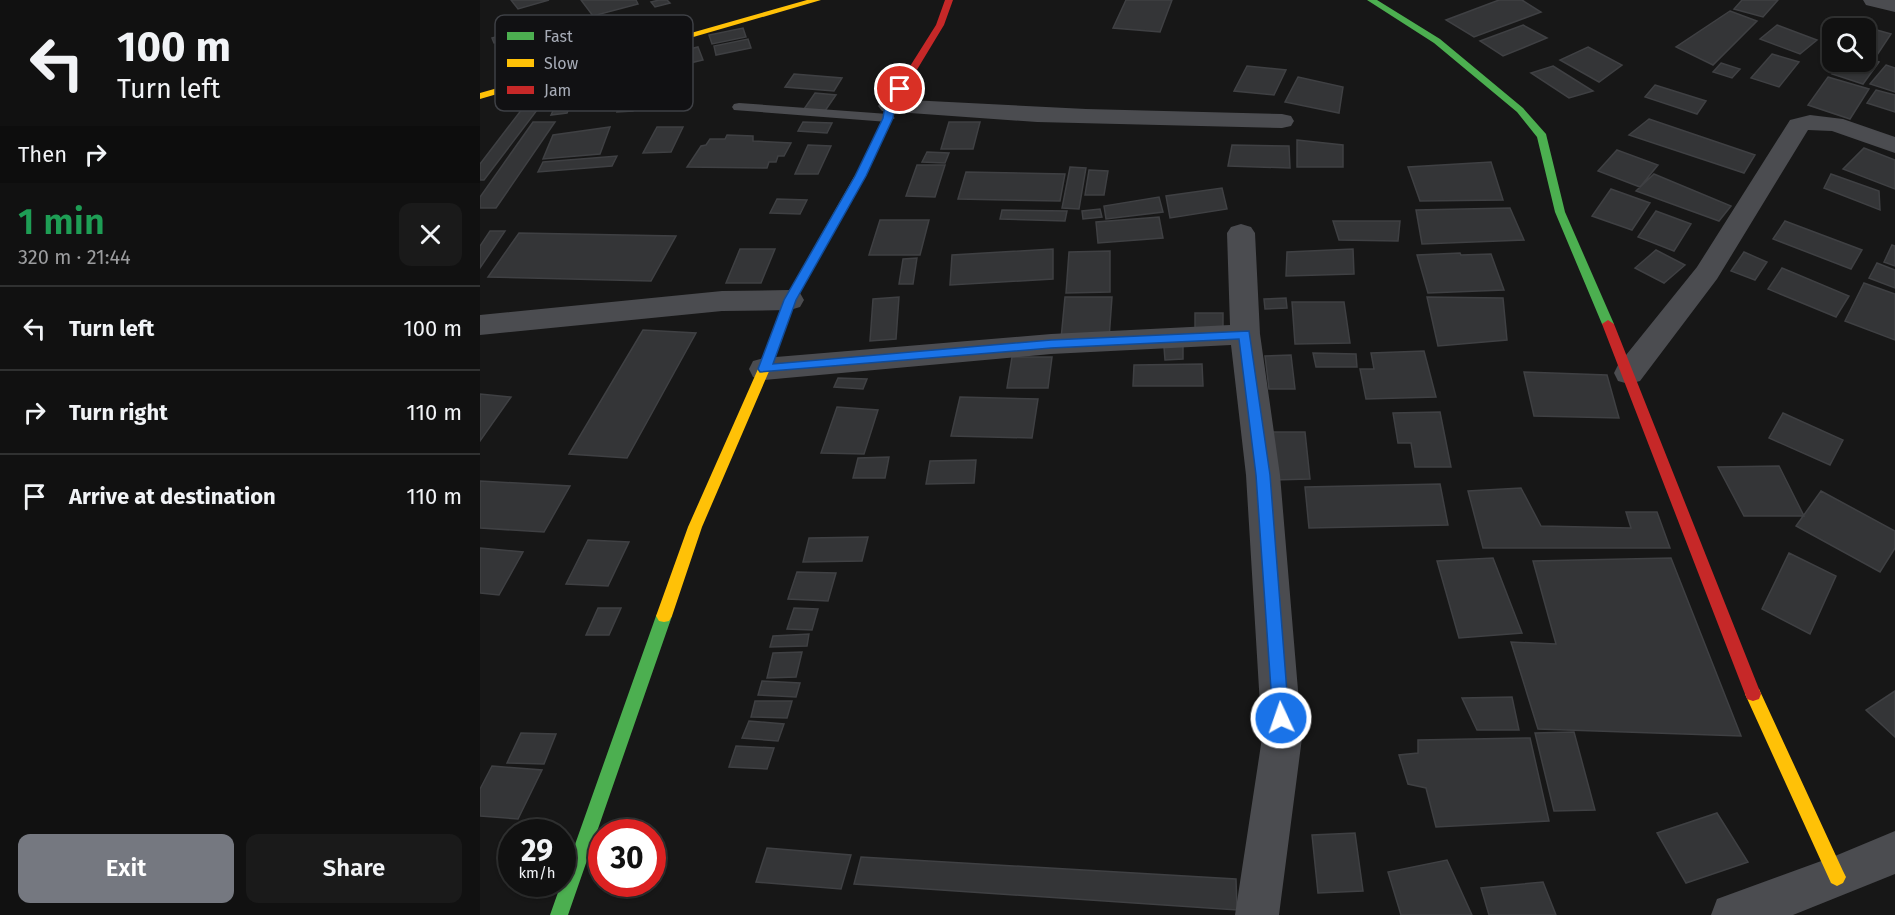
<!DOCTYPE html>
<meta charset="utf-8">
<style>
body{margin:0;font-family:"Fira Sans",sans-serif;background:#1a1a1a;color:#f1f3f6;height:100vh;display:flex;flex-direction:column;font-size:22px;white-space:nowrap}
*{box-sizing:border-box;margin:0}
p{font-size:20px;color:#9c9d9f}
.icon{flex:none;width:33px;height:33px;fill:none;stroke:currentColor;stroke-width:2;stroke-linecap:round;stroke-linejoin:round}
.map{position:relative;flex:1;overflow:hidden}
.side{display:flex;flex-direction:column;background:#111;width:480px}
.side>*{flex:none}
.guide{background:#111;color:#f1f3f6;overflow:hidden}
.fabs{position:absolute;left:1342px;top:18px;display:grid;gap:12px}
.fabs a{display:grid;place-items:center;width:54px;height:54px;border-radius:12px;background:#111;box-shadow:0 2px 4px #0004,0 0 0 2px #303131;font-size:30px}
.speed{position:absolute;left:18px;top:819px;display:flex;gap:12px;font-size:30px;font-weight:700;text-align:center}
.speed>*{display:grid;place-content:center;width:78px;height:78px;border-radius:50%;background:#111;box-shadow:0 2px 4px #0004,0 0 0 2px #303131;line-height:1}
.speed small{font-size:15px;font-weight:400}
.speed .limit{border:9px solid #d22;background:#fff;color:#111}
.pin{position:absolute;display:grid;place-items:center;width:51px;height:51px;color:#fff;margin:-26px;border:3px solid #fff;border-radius:50%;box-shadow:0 2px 6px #0007}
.me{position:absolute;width:66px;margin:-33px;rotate:357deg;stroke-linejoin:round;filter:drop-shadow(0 0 4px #0008)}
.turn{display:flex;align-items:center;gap:21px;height:126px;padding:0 18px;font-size:27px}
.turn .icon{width:78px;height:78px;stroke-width:2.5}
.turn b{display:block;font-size:42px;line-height:51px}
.then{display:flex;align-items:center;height:57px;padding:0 18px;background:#0003;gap:12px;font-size:22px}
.round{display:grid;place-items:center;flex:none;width:63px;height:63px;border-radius:12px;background:#1a1a1a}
.summary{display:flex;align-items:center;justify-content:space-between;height:102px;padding:0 18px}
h1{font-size:36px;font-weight:600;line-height:45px;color:#1e9e55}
.cta{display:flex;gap:12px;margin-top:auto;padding:12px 18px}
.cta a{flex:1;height:69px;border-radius:12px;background:#757880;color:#fff;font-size:24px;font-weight:600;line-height:69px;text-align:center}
.cta a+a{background:#1a1a1a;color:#f1f3f6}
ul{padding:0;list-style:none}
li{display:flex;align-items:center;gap:18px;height:84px;padding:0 18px;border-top:2px solid #303131}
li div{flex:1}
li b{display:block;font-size:22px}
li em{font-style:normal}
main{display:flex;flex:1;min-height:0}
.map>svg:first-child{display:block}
.building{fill:#343537;stroke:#3f4043;stroke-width:1.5}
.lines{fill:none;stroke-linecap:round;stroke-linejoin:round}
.lane{fill:#4b4c50;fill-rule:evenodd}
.street{fill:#4b4c50;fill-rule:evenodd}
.fast{fill:#4caf50;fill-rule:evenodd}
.slow{fill:#ffc107;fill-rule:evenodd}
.jam{fill:#c62828;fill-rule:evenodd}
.route{fill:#1a73e8;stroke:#114b97;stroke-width:1.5}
.key{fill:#111113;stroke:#3e4045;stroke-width:1.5}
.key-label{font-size:16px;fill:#a8adb8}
</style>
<main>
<section class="side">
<div class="guide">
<div class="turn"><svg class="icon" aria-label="left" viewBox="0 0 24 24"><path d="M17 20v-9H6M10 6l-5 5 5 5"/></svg><div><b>100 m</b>Turn left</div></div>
<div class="then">Then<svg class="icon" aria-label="right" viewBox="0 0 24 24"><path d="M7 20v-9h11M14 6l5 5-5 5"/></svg></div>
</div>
<div class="summary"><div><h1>1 min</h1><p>320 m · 21:44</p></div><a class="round"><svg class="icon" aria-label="close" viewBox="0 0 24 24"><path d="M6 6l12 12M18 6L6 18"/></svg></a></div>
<ul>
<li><svg class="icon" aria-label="left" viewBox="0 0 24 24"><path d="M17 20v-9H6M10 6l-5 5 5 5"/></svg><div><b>Turn left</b></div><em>100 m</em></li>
<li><svg class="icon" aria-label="right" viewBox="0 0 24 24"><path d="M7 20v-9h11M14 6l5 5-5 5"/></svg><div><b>Turn right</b></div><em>110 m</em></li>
<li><svg class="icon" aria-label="arrive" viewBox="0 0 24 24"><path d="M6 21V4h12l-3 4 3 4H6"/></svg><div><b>Arrive at destination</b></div><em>110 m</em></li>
</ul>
<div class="cta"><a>Exit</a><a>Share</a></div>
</section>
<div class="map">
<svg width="1415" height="915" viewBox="0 0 1415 915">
<rect width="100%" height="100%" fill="#171717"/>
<path class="building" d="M31,0H69L38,9Z
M101,0H156L158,4L113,16Z
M179,0H187L190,3L175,7L171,2Z
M646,0H692L680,32L633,28Z
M1019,0H1042L1061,12L994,37L966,20Z
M1262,0H1298L1283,17L1254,9Z
M1250,11L1277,21L1233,65L1196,47Z
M1365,21L1411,34L1395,58L1386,55V28H1359Z
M1043,25L1067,38L1023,56L1000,41Z
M1297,25L1337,40L1320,54L1280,39Z
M263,28L266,37L232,44L229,35Z
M27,34L29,40L14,43L12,38Z
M268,39L271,48L236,55L234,46Z
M218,47L223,60L135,81L130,68Z
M1108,47L1142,65L1119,82L1080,60Z
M1292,54L1319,62L1299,87L1271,78Z
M1386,58L1399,62L1383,84L1352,74L1362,62H1386Z
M1241,63L1260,69L1252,78L1233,72Z
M1406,65L1415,68V92L1390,84Z
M767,66L806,70L794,95L754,91Z
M1073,66L1113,91L1089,98L1051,73Z
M314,74L362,78L354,91L305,87Z
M818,77L863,87L859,113L805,102Z
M1348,77L1389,89L1370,119L1328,105Z
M161,85L153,111L137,112L146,86Z
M1175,85L1226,101L1217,114L1165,97Z
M1396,90L1415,95V112L1387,103Z
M335,93L356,95L345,111L324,109Z
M52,96L67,97L4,180H0V164Z
M93,99L87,113L71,115L78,100Z
M1169,119L1275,155L1264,173L1149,135Z
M53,122H75L16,208H0V197Z
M323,122L352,123L347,133L318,131Z
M469,122H500L493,149H461Z
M130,127L120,154L63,159L73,135Z
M177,127H203L191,152L163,153Z
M247,135L273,136V141L311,143L304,156H298L296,162H289L287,168L207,167L221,146L226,145L230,139H245Z
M817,140L863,145V167H817Z
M328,145L351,146L338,174H315Z
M752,145L809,146L810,168L748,166Z
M1384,148L1415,160V189L1363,169Z
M1137,150L1178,165L1160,187L1118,171Z
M447,152L469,153L465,163L442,162Z
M137,156L132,166L58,172L63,162Z
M1011,162L1023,200L940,201L928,167Z
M437,165H465L455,197L426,196Z
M590,167L606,168L599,209L582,208Z
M609,170L628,171L624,195H605Z
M486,172L585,174L580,201L478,199Z
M1174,174L1251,206L1239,221L1156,191Z
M1351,174L1399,191L1400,210L1344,188Z
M742,188L747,209L690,218L686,196Z
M1131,189L1170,203L1152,230L1112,216Z
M679,197L683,212L626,219L624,206Z
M297,199L327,200L320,214L290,213Z
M1030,208L1044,240L942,244L936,210Z
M620,209L622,217L603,219L602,211Z
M522,210L587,211L585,221L520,219Z
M1176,211L1211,224L1194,251L1158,237Z
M679,217L683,238L618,243L616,222Z
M400,220H449L440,255H389Z
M853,221H920L918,241L859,240Z
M1305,221L1382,250L1371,269L1293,239Z
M10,231H25L0,268V246Z
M39,233L196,236L171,281L8,277Z
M1412,245L1415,246V266L1404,262Z
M260,249H295L281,283H246Z
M573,249V279L470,285L472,255Z
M873,249L874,274L806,276L807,252Z
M1176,250L1205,265L1184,283L1155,268Z
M630,251V292L586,293L589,252Z
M1264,252L1287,262L1275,280L1251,271Z
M980,253L981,255L1011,254L1024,290L948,293L937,255Z
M437,258L433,284H419L423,259Z
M1397,263L1415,270V288L1389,278Z
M1302,268L1369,296L1356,317L1288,289Z
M1384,283L1415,294V340L1365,321Z
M419,297L416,339L390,341L393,299Z
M585,297H632L629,339H581Z
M947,297L1023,298L1027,340L958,346Z
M806,298L807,308L785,309L784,299Z
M812,302H864L870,343L815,344Z
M715,313H743V333H715Z
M163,330L216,333L147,458L89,454Z
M703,346V359L685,360L684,347Z
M944,351L956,397L886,399L880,369H894L891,353Z
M833,353L876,354L877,367H836Z
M811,355L815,389H789L785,356Z
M532,357H572L568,388H527Z
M722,364L723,386H653L654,365Z
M1044,372L1127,375L1139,418L1054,416Z
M358,378L387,379L383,389L354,387Z
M0,394L31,397L0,441Z
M480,397L558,399L552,438L471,436Z
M357,407L398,410L384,454L341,453Z
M960,412L971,467H935L931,443H918L913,413Z
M1303,413L1363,440L1350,465L1289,438Z
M790,432H825L830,479L793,480Z
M409,457L405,478H373L378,458Z
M496,460L494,483L446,484L450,461Z
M1299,466L1324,516H1264L1238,467Z
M0,481L90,486L64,532L0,528Z
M960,484L968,525L829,528L825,487Z
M1041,488L1061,526L1151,528L1146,512H1177L1190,548H1003L988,491Z
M1341,491L1415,531V548L1400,572L1316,526Z
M388,537L382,561L323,562L329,538Z
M108,540L149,542L128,586L86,584Z
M0,548L43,552L19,595L0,593Z
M1309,553L1356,576L1330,634L1282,609Z
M1013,558L1042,633L979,638L957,561Z
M1191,558L1261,736L1058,729L1031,642L1076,644L1053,561Z
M317,572L356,573L348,601L308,599Z
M118,608H141L129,635H106Z
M314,608L338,609L332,630L307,629Z
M329,634L327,646L290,647L293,636Z
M322,652L316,677L287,678L293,653Z
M282,681L320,683L316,697L278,695Z
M1415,691V737L1386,710Z
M1032,697L1039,730H997L982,698Z
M275,701H312L307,718L271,717Z
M269,721L304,724L298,741L262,738Z
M1094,732L1115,810L1074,811L1055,733Z
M41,733L76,734L64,764L27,763Z
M1050,738L1069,821L956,827L946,788L928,784L919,755L938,753V740Z
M256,746L294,748L287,769L249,767Z
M12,766L62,770L38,819L0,816V789Z
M1237,813L1268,862L1206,883L1177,833Z
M875,833L883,891L838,893L832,835Z
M287,848L371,855L361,889L276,882Z
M381,857L756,879L757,910L374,884Z
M967,860L992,915H921L908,872Z
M1063,882L1076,915H1009L1001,888Z"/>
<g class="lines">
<path class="lane" d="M259,103L408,114L415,118L408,122L254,110L252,107L254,104Z"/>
<path class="street" d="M1383,0H1415V12L1386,5Z
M410,99L606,109L802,114L811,116L814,121L811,126L802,128L557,122L402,111L398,106L402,101Z
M1330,115L1363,119L1415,137V153L1352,131L1328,130L1237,279L1160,381L1149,384L1138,381L1134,373L1138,365L1217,267L1310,120Z
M761,224L771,227L775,233L780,334L800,475L822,738L799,915H755L782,738L766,475L751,345L571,354L284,380L273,377L269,369L273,361L284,358L571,334L750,325L747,233L751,227Z
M310,290L320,293L324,300L320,307L310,310L242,311L0,335V315L242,291Z
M1415,831V874L1313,915H1231L1237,899L1355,856Z"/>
<path class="fast" d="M887,0H897L960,39L1043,108L1066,134L1085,212L1134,324L1132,327L1128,328L1122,324L1075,212L1057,137L1037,112L954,43Z
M184,610L189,611L192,616L88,915H70L176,616L179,611Z"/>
<path class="slow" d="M327,0H341L0,99V93Z
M383,167L388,170L316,300L290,369L222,527L192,616L189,621L184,622L179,621L176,616L208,527L278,369L304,300L378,170Z
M1273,687L1279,689L1363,871L1366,877L1363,883L1357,886L1351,883L1265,694L1267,689Z"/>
<path class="jam" d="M465,0H473L464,25L415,106L413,118L388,170L387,172H379L378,170L403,118L405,106L456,25Z
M1128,320L1134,324L1281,694L1279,699L1273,701L1267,699L1265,694L1122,324Z"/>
</g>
<path class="route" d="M417,87L425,89L415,106L413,118L386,176L316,300L293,364L571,340L769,331L790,475L809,718L807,723L801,725L795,723L793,718L776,475L759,339L571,348L280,372L278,369L304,300L375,176L403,118L405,106Z"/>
<rect x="15" y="15" width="198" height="96" rx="9" class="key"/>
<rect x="27" y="32" width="27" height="8" fill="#4caf50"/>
<rect x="27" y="59" width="27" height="8" fill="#ffc107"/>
<rect x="27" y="86" width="27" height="8" fill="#c62828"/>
<g class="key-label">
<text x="64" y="42">Fast</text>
<text x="64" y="69">Slow</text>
<text x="64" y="96">Jam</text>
</g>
</svg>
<div class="fabs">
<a><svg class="icon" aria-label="search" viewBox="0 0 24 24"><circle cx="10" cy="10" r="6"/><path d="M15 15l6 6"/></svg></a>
</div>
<div class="speed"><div>29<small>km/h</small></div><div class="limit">30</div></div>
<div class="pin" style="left:420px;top:89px;background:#d93025"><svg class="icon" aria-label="arrive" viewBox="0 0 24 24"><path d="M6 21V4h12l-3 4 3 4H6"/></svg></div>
<svg class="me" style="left:801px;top:718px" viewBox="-20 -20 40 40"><circle r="17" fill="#1a73e8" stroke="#fff" stroke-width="3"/><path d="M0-11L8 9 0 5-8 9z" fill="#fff"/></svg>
</div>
</main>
